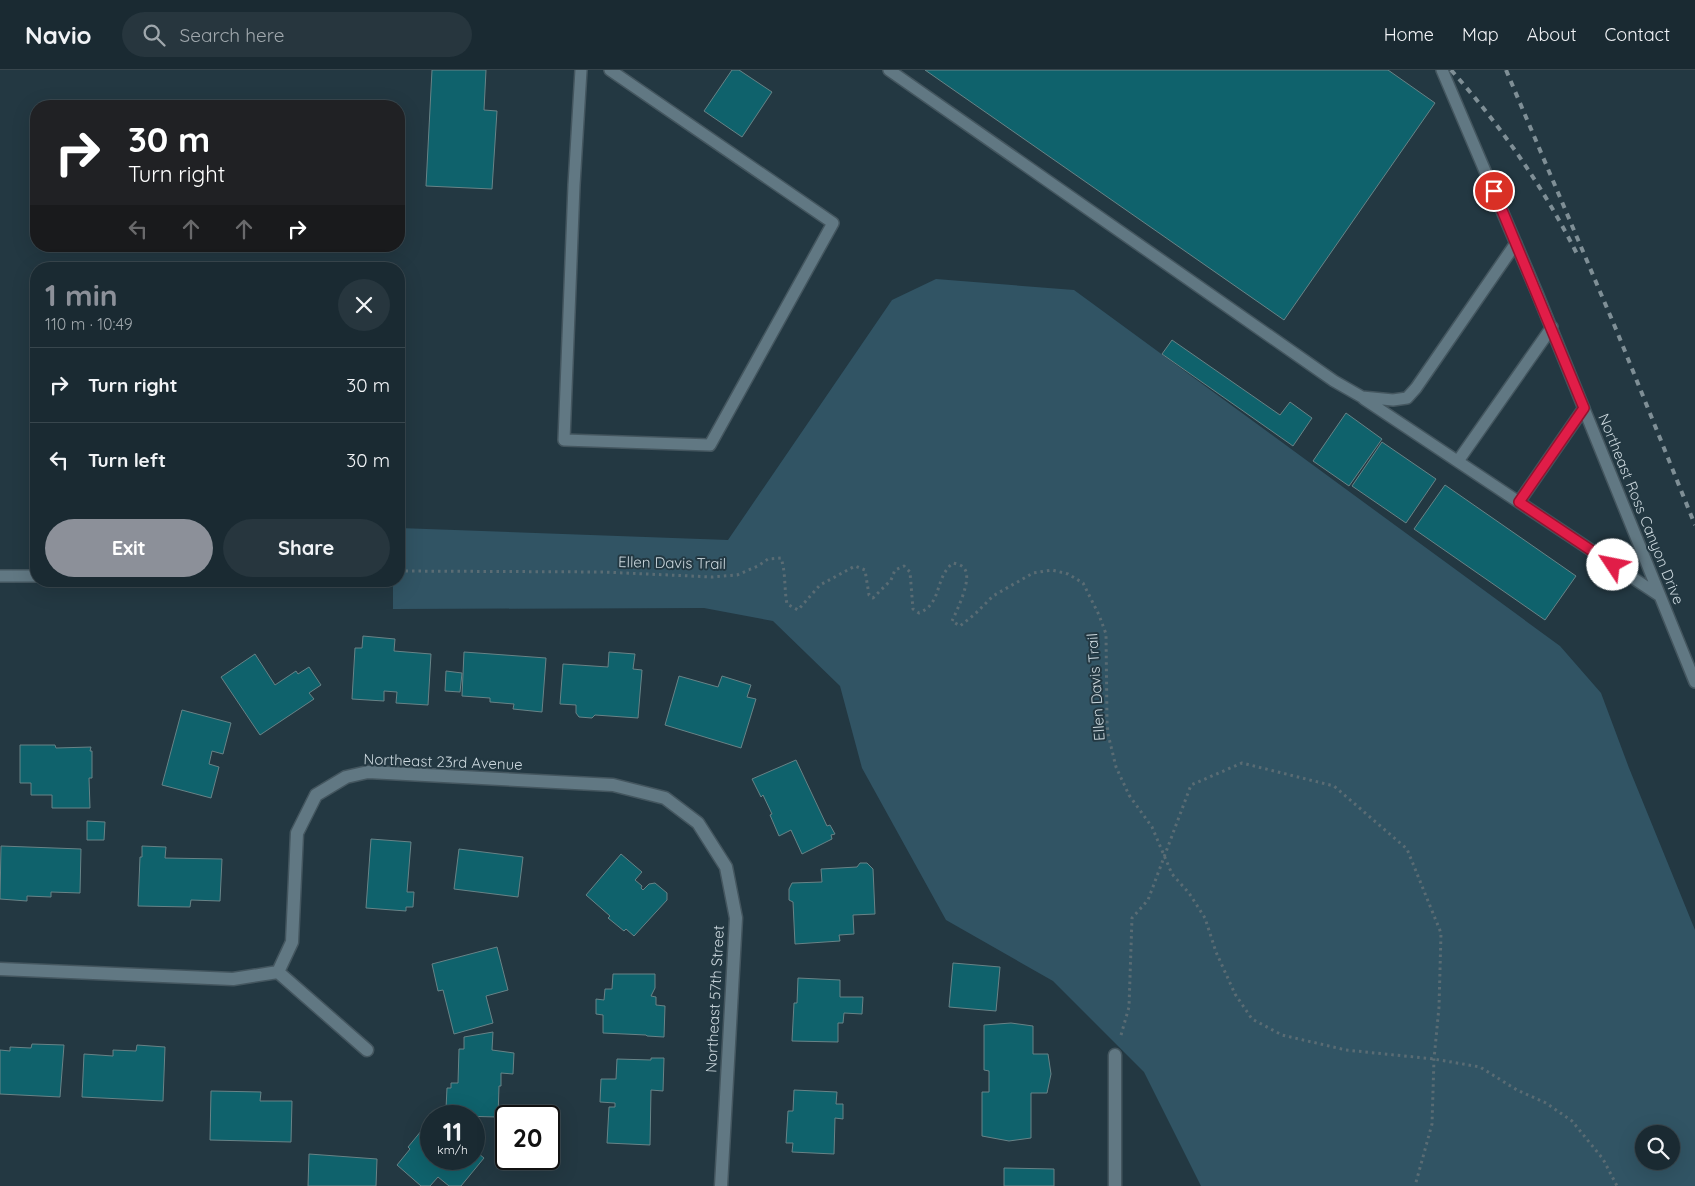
<!DOCTYPE html>
<meta charset="utf-8">
<style>
body{margin:0;font-family:Quicksand,sans-serif;background:#27363e;color:#f1f3f6;height:100vh;display:flex;flex-direction:column;font-size:19px;white-space:nowrap}
*{box-sizing:border-box;margin:0}
p{font-size:16px;color:#9fa7ac}
.icon{flex:none;width:28px;height:28px;fill:none;stroke:currentColor;stroke-width:2;stroke-linecap:round;stroke-linejoin:round}
.map{position:relative;flex:1;overflow:hidden}
.side{position:absolute;left:30px;top:192px;width:375px;height:325px;display:flex;flex-direction:column;background:#1a2a32;border-radius:20px;box-shadow:0 5px 20px #0002,0 0 0 1px #38464d}
.side>*{flex:none}
.top-card{position:absolute;left:30px;top:30px;width:375px;height:152px;border-radius:20px;box-shadow:0 5px 20px #0002,0 0 0 1px #38464d;background:#202124;color:#fff;overflow:hidden}
.fabs{position:absolute;left:1635px;top:1055px;display:grid;gap:10px}
.fabs a{display:grid;place-items:center;width:45px;height:45px;border-radius:50%;background:#1a2a32;box-shadow:0 5px 20px #0002,0 0 0 1px #38464d;font-size:25px}
.speed{position:absolute;left:420px;top:1035px;display:flex;gap:10px;font-size:25px;font-weight:700;text-align:center}
.speed>*{display:grid;place-content:center;width:65px;height:65px;border-radius:50%;background:#1a2a32;box-shadow:0 5px 20px #0002,0 0 0 1px #38464d;line-height:1}
.speed small{font-size:12px;font-weight:400}
.speed .limit{border:2px solid #111;border-radius:8px;background:#fff;color:#111}
.pin{position:absolute;display:grid;place-items:center;width:42px;height:42px;color:#fff;margin:-21px;border:2px solid #fff;border-radius:50%;box-shadow:0 1px 5px #0007}
.me{position:absolute;width:55px;margin:-28px;rotate:304deg;stroke-linejoin:round;filter:drop-shadow(0 0 4px #0008)}
.turn{display:flex;align-items:center;gap:18px;height:105px;padding:0 15px;font-size:22px}
.turn .icon{width:65px;height:65px;stroke-width:2.5}
.turn b{display:block;font-size:35px;line-height:42px}
.lanes{display:flex;align-items:center;height:48px;padding:0 15px;background:#0003;justify-content:center;gap:25px;direction:ltr}
.lanes .off{opacity:.35}
.round{display:grid;place-items:center;flex:none;width:52px;height:52px;border-radius:26px;background:#27363e}
.headline{display:flex;align-items:center;justify-content:space-between;height:85px;padding:0 15px}
h1{font-size:30px;font-weight:700;line-height:38px;color:#8c9099}
.button{display:flex;gap:10px;margin-top:auto;padding:10px 15px}
.button a{flex:1;height:58px;border-radius:30px;background:#8c9099;color:#fff;font-size:20px;font-weight:700;line-height:58px;text-align:center}
.button a+a{background:#27363e;color:#f1f3f6}
ul{padding:0;list-style:none}
li{display:flex;align-items:center;gap:15px;height:75px;padding:0 15px;border-top:1px solid #38464d}
li div{flex:1}
li b{display:block;font-size:19px}
li em{font-style:normal}
header{display:flex;align-items:center;gap:30px;box-sizing:border-box;height:70px;padding:0 25px;background:#1a2a32;border-bottom:1px solid #38464d}
header strong{font-size:24px}
nav{display:flex;gap:28px;margin-inline-start:auto;font-size:18px}
.search{width:350px;height:45px;background:#27363e;display:flex;align-items:center;gap:12px;box-sizing:border-box;padding:0 18px;border-radius:28px;color:#9fa7ac;font-size:19px}
.map>svg:first-child{display:block}
.green{fill:#315464;fill-rule:evenodd}
.building{fill:#0f626c;stroke:#688387}
.lines{fill:none;stroke-linecap:round;stroke-linejoin:round}
.service-casing{stroke:#44565f;stroke-width:14}
.minor-casing{stroke:#44565f;stroke-width:15}
.path{stroke:#5a6c74;stroke-width:3;stroke-dasharray:2.5 4;stroke-linecap:butt}
.service{stroke:#617883;stroke-width:11}
.minor{stroke:#617883;stroke-width:12}
.rail{stroke:#7f8f96;stroke-width:4;stroke-dasharray:6 6;stroke-linecap:butt}
.route-casing{stroke:#92132f;stroke-width:12}
.route{stroke:#e11d48;stroke-width:9}
.labels{text-anchor:middle;stroke-width:4;stroke-linejoin:round;paint-order:stroke}
.street-label{font-size:15px;fill:#ccd8de;stroke:#233842}
</style>
<header>
<strong>Navio</strong>
<div class="search"><svg class="icon" aria-label="search" viewBox="0 0 24 24"><circle cx="10" cy="10" r="6"/><path d="M15 15l6 6"/></svg>Search here</div>
<nav><a>Home</a><a>Map</a><a>About</a><a>Contact</a></nav>
</header>
<div class="map">
<svg width="1695" height="1116" viewBox="0 0 1695 1116">
<rect width="100%" height="100%" fill="#233842"/>
<path class="green" d="M936,209L1074,220L1560,576L1601,623L1629,698L1695,860V1116H1201L1144,1002L1053,911L946,850L862,698L840,616L773,551L704,538L393,539V511H399V458L728,470L892,230ZM1644,1064H1671V1091H1644Z"/>
<path class="building" d="M432,0H486L484,40L497,41L492,119L426,116Z
M732,0H739L772,22L742,67L704,41Z
M925,0H1388L1435,33L1284,250Z
M1172,270L1280,345L1290,332L1312,348L1293,376L1162,284Z
M1346,343L1382,369L1349,416L1313,391Z
M1382,372L1436,409L1406,453L1352,416Z
M1445,415L1576,506L1545,550L1414,459Z
M363,566L395,569L394,581L431,584L428,635L396,633L397,622L384,621V631L352,629L355,578H362Z
M464,582L546,588L542,642L513,639L514,634L490,632V628L462,626Z
M609,582L635,584L633,599L642,600L638,648L595,645L592,648L579,647L576,643V635L560,634L563,594L608,597Z
M255,584L275,615L296,601L298,604L309,597L321,615L309,623L314,629L260,665L221,607Z
M446,601L462,603L460,622L445,621Z
M679,606L718,617L722,606L751,615L747,627L756,629L741,678L665,655Z
M182,640L231,653L223,684L212,681L209,694L219,697L211,728L162,715Z
M20,675H55L56,678L91,677L90,681H92V708H89L90,738H52V725H31V713H20Z
M796,690L827,756L830,755L835,764L831,765L832,769L802,784L791,760L779,766L770,745L772,744L763,725L761,727L752,709Z
M87,751L105,752L104,770H87Z
M371,769L411,772L407,822H414L413,837H406V841L366,838Z
M1,776L81,779L80,823L51,822V827L27,826V831L0,829Z
M142,776L166,777L165,788L222,789L220,831L191,830L190,837L138,836L140,787H142Z
M459,779L523,787L518,827L454,819Z
M621,784L642,802L635,810L642,816L641,818L643,820L649,814L655,813L667,823V830L634,866L626,859L624,861L608,848L610,846L586,825Z
M860,793H867L873,799L875,844L853,845L854,864L839,865L840,871L795,874L793,832L789,830V819L792,813L822,812L821,799L857,797Z
M497,877L508,920L486,926L493,953L454,964L443,920L438,921L432,894Z
M953,893L1000,897L996,941L949,937Z
M613,904H655V918L651,926L656,927V935L665,936L664,967L647,966L646,965L603,963V945L596,944V929L604,930L605,919H612Z
M798,908L840,910V927H863L862,944L844,943L843,953H838V972L792,971L794,933H797Z
M1011,953L1033,956V984H1048L1051,1004L1047,1023H1031V1068L1009,1071L982,1066V1022H989V1001L984,1000V955Z
M493,962L492,980L514,983L513,1004L501,1003V1016H499L498,1047L458,1046L459,1040L446,1039L447,1018H451V1013H458L459,979H464V967Z
M32,974L64,975L60,1027L0,1024V980L10,981V977L31,978Z
M137,975L165,977L163,1031L82,1027L84,984L113,986V980L136,981Z
M651,988H664L663,1021L651,1020L650,1075L607,1073L609,1037H615V1033L600,1032L601,1009H616L617,989L651,990Z
M794,1020L837,1022L836,1034H843V1049L835,1048L834,1084L792,1082L793,1073H786L788,1041H793Z
M211,1021L261,1022L260,1031H292L291,1072L210,1070Z
M431,1049V1089H474V1080L484,1088L461,1116H449L438,1107L430,1116H421L397,1095L410,1079L408,1077Z
M309,1084L377,1089L376,1116H308Z
M1004,1098L1054,1099V1116H1004Z"/>
<g class="lines">
<g class="service-casing">
<path id="service" d="M581,0L574,115L564,370L710,375L833,153L610,0
M889,0L1334,311L1362,327L1393,330L1407,328L1416,318L1516,173
M1442,0L1537,223L1695,612
M1364,329L1660,526
M1458,391L1552,257
M1519,432L1584,338
M0,506H36"/>
</g>
<g class="minor-casing">
<path id="minor" d="M0,899L233,909L278,902L292,872L297,763L316,725L346,707L368,702L613,715L665,728L698,753L726,797L736,848L721,1116
M278,902L367,980
M1115,1116V985"/>
</g>
<path class="path" d="M399,501L603,502L712,507L737,505L758,496L768,489L781,488C786,503 784,519 787,534L798,540L820,515L855,496L865,500L869,525L873,528L891,510L895,500L904,496L910,502L913,539L919,543C943,533 934,508 953,493C957,494 962,495 964,498C973,508 957,540 952,551L960,556L975,544L993,526L1033,503L1052,500L1068,504L1083,513L1099,545L1106,564L1107,651L1108,664L1116,697L1129,725L1152,757L1172,804L1189,823L1205,848L1216,882L1235,924L1252,949L1282,965L1346,980L1434,989L1480,997L1517,1020L1546,1033L1572,1051L1603,1089L1617,1116
M1121,965L1129,937L1132,848L1148,830L1191,715L1242,693L1334,716L1407,779L1441,863L1439,937L1434,989L1432,1054L1415,1116"/>
<use href="#service" class="service"/>
<use href="#minor" class="minor"/>
<path class="rail" d="M1451,0C1502,57 1544,118 1578,186
M1506,0L1618,264L1695,455"/>
</g>
<g class="lines">
<g class="route-casing">
<path id="route" d="M1494,121L1584,338L1519,432L1613,495"/>
</g>
<use href="#route" class="route"/>
</g>
<g class="labels">
<g class="street-label">
<text transform="translate(1641 439) rotate(68)" y="5">Northeast Ross Canyon Drive</text>
<text transform="translate(672 493) rotate(1)" y="5">Ellen Davis Trail</text>
<text transform="translate(1096 617) rotate(-94)" y="5">Ellen Davis Trail</text>
<text transform="translate(443 692) rotate(2)" y="5">Northeast 23rd Avenue</text>
<text transform="translate(715 929) rotate(-87)" y="5">Northeast 57th Street</text>
</g>
</g>
</svg>
<div class="fabs">
<a><svg class="icon" aria-label="search" viewBox="0 0 24 24"><circle cx="10" cy="10" r="6"/><path d="M15 15l6 6"/></svg></a>
</div>
<div class="speed"><div>11<small>km/h</small></div><div class="limit">20</div></div>
<div class="pin" style="left:1494px;top:121px;background:#d93025"><svg class="icon" aria-label="arrive" viewBox="0 0 24 24"><path d="M6 21V4h12l-3 4 3 4H6"/></svg></div>
<svg class="me" style="left:1613px;top:495px" viewBox="-20 -20 40 40"><circle r="19" fill="#fff"/><path d="M0-13L10 11 0 6-10 11z" fill="#e11d48"/></svg>
<div class="top-card">
<div class="turn"><svg class="icon" aria-label="right" viewBox="0 0 24 24"><path d="M7 20v-9h11M14 6l5 5-5 5"/></svg><div><b>30 m</b>Turn right</div></div>
<div class="lanes"><svg class="icon off" aria-label="left" viewBox="0 0 24 24"><path d="M17 20v-9H6M10 6l-5 5 5 5"/></svg><svg class="icon off" aria-label="ahead" viewBox="0 0 24 24"><path d="M12 20V5M6 11l6-6 6 6"/></svg><svg class="icon off" aria-label="ahead" viewBox="0 0 24 24"><path d="M12 20V5M6 11l6-6 6 6"/></svg><svg class="icon" aria-label="right" viewBox="0 0 24 24"><path d="M7 20v-9h11M14 6l5 5-5 5"/></svg></div>
</div>
<section class="side">
<div class="headline"><div><h1>1 min</h1><p>110 m · 10:49</p></div><a class="round"><svg class="icon" aria-label="close" viewBox="0 0 24 24"><path d="M6 6l12 12M18 6L6 18"/></svg></a></div>
<ul>
<li><svg class="icon" aria-label="right" viewBox="0 0 24 24"><path d="M7 20v-9h11M14 6l5 5-5 5"/></svg><div><b>Turn right</b></div><em>30 m</em></li>
<li><svg class="icon" aria-label="left" viewBox="0 0 24 24"><path d="M17 20v-9H6M10 6l-5 5 5 5"/></svg><div><b>Turn left</b></div><em>30 m</em></li>
</ul>
<div class="button"><a>Exit</a><a>Share</a></div>
</section>
</div>
